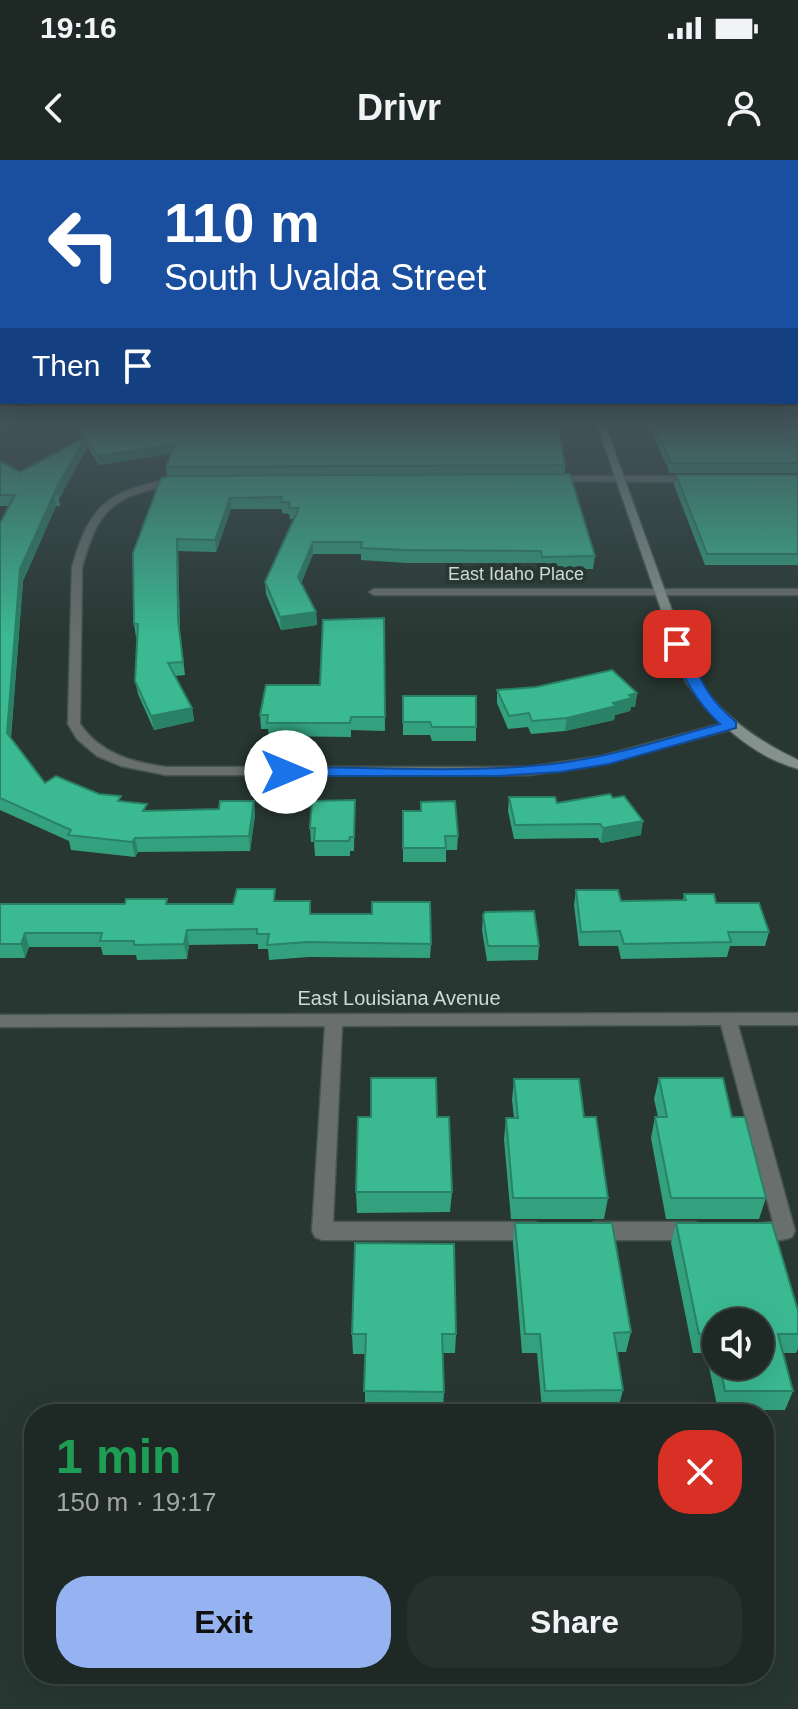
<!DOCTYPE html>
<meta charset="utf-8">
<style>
body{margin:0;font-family:Helvetica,sans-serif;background:#26312d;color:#f1f3f6;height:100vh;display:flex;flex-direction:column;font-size:30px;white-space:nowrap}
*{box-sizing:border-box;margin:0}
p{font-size:26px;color:#a1a6a7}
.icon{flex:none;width:44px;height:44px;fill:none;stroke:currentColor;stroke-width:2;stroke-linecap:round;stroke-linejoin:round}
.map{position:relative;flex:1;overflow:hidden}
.side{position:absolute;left:24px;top:1244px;width:750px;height:280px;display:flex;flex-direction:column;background:#1e2925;border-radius:32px;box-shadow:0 8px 32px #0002,0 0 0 2px #3c4542}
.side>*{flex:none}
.hud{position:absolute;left:0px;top:0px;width:798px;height:244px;box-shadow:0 8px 32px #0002,0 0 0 2px #3c4542;background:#1a4fa0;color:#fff;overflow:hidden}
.tools{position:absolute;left:702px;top:1148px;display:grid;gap:16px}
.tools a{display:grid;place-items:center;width:72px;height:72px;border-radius:50%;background:#1e2925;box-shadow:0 8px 32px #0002,0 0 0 2px #3c4542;font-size:40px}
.pin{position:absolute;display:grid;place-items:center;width:68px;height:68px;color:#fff;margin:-34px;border-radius:16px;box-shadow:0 4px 12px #0006}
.me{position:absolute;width:88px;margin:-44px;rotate:90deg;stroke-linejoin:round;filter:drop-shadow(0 0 6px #0008)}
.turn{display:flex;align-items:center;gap:28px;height:168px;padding:0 32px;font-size:36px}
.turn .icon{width:104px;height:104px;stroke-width:2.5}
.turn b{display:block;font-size:56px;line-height:68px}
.then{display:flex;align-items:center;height:76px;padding:0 32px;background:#0003;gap:16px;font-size:30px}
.round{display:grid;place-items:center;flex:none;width:84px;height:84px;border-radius:32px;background:#26312d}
.headline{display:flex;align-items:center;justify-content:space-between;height:136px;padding:0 32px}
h1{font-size:48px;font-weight:800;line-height:60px;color:#1e9e55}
.cta{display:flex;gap:16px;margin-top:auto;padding:16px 32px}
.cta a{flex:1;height:92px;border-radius:32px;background:#95b2f1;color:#111;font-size:32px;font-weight:800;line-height:92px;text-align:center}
.cta a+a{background:#26312d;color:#f1f3f6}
.status{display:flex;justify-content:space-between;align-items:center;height:56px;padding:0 40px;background:#1e2925;direction:ltr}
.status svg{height:22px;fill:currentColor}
header{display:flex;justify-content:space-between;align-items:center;height:104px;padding:0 32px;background:#1e2925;font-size:36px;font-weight:800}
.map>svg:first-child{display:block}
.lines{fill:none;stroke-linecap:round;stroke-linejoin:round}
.street-casing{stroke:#46544f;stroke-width:3}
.secondary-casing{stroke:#46544f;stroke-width:3}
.street{fill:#686f6c;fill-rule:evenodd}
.secondary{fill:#85918c;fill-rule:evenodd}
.wall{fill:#33a07e;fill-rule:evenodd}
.shaded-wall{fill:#298266}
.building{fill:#3bba92;stroke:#298266;stroke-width:2}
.route{fill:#1a73e8;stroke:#114b97;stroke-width:2}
.labels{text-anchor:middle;stroke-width:8;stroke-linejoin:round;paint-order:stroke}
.far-street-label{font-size:18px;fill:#d0d9d5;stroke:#283731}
.street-label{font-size:20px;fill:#d0d9d5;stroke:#283731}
</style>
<div class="status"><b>19:16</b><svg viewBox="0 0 49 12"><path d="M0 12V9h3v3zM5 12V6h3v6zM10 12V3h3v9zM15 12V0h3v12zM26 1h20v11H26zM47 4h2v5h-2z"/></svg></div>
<header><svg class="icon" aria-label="back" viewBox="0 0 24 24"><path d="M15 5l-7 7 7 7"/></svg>Drivr<svg class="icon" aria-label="person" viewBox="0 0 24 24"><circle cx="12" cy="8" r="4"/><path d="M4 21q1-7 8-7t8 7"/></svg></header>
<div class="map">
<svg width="798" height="1549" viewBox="0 0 798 1549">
<rect width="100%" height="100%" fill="#283731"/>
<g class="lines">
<g class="street-casing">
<path id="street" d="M553,316H694L699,319L694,322L550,321V317Z
M178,317L183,320L181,322C118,337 100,340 82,408L80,564C101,594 132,602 166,607H529L602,596L731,561L737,565L736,568L603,604L529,615H166L121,606L97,596L77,579L68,564L72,408C91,338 111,332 178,317Z
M798,429V435H374L369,432L374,429Z
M798,853V865H738L795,1071L792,1077C779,1082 761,1082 748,1077L745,1071L748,1065L773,1062L721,865L342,866L333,1062H535L542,1065L545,1071L542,1077L535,1080H322L315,1077L312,1071L325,866L0,867V855Z
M595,1062H695L702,1065L705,1071L702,1077L695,1080H595L588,1077L585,1071L588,1065Z"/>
</g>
<g class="secondary-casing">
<path id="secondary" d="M596,262H604L698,522C724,557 758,581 798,600V609C752,596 713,560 686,522Z"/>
</g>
<use href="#street" class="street"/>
<use href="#secondary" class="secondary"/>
</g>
<path class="wall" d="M75,262H557L565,305V314L285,315L595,396L593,409H541L540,403H407L361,400V394H313L301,423L316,452L317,465L281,470L266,434L265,422L294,359H290L289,354L282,353V349H231L216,392L178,391L180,473L185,515L175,516L192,548L194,561L154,570L138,534L135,521L137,477H136L134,464L167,316L166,307L171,294L99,305L87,286V288L59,339L60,346H56L23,421L11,578L45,623L99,634L148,651L219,649L254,641L255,655L250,691L138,692L135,697L71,690L69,681L0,650V363L9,346H0V301L20,312L83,279L76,268Z
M647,262H798V313H670Z
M676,315H798V405H705L674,325Z
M384,458L385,571L351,570V577L269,576L268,569H261L260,555L320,525Z
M497,530L637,533L635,547H631L630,551L615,555L614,560L565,571L531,574L528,567L508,569L497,543Z
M403,536L476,567V581H432L430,575H403Z
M509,637L557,643L641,675L601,683L598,678L514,679L508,651Z
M355,640L354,691H350V696H315L314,682H311L310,668Z
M403,651L458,676L457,690H446V702H403Z
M576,730L621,741L683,740L684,734L716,743L769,772L765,786H730L727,797L621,799L618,786H579L574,745Z
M277,741H310L311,754L431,784L430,798L309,797L269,800L268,789H258V784L189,785L187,799L137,800L136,795H103L101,787H29L25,798H0V744H233Z
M483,755L539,786L538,800L487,801L482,770Z
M659,918L732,957L766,1038L759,1059H666L651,978L655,957H658L654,939Z
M514,919L584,957L608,1038L604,1059H511L504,979L506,958H514L512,940Z
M437,957L452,1032L450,1052L357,1053L356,1032Z
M515,1063L631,1172L626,1192H617L623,1230L618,1249L542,1250L537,1193H522L513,1083Z
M676,1063L798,1151V1189L796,1193H783L793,1231L785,1250H718L706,1193H693L671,1083ZM716,1162L760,1206H716Z
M352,1174H456L455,1193H442L444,1232L443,1251L365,1250V1194H353Z"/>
<path class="shaded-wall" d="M86,277L87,288L59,339L58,334L55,332Z
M175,284L176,293L99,305L97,296Z
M54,334L56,346L23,421L10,586L7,573L20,409Z
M230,338L231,349L216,392L215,380Z
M177,379L178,391L180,473L185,515L178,460Z
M313,382V394L299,429L298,417Z
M316,452L317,465L281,470L280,457Z
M637,533L635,547H631L630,551L615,555L614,560L565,571L567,558L613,543L629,535Z
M192,548L194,561L154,570L151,556Z
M254,641L255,655L250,691L249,676Z
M643,661L641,675L601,683L603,668Z
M135,678L138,692L135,697L132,682Z
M187,770L189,785L187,799L184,784Z
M25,773L29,787L25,798L21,784Z"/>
<path class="building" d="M76,262H557L565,305L166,307L175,284L97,296Z
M653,262H798V303H671Z
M86,277L58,325L55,332L58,334H54L20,409L7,573L45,623L56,616L99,634L121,636L118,641L147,644L143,651L219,649L220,641H254L249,676L135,678L132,682L68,675L71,670L0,638V363L15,335H0V301L20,312Z
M570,314L595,396L542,397L541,391L407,390L361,388L362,382H313L298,417L316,452L280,457L265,422L299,348H289L290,342H281L282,337L230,338L215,380L177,379L178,460L183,502L168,503L192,548L151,556L135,521L138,464H134L133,393L161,318L171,316Z
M676,315H798V394H707Z
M384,458L385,557H351L350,563H267L268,555H260L266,525H320L323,460Z
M612,510L637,533L629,535L632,538L613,543L616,546L567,558L532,561L529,553L509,556L497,530L536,527Z
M403,536H476V567H432L430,562H403Z
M610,634L613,638L624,636L643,661L603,668L600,664L515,665L509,637H555L557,643Z
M355,640L354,677H350L349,681H314L315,668H310L312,641Z
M455,641L458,676H445L446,688H403V651H421V642Z
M237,729H275L274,741H310V754H372V742H430L431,784L308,782L267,785L269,774H257V769L187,770L184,784L134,785V781H100L102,773H25L21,784H0V744H125L126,739H167L166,744H233Z
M576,730H618L621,741L686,740L684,734H714L716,743H759L769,772H728L731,782L624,784L620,771L581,772Z
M534,751L539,786H488L483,755L485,752Z
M371,918H436L437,957H449L452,1032H356L358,957H371Z
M659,918H723L732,957H745L766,1038H671L655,957H667Z
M514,919H579L584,957H596L608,1038H513L506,958H518Z
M515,1063H612L631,1172L614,1173L623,1230L545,1231L540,1174H525Z
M676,1063H772L798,1151V1174H778L793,1231H725L720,1206H760V1162H716V1188L713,1173L699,1174Z
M355,1083L454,1084L456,1174H442L444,1232L364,1231L366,1174H352Z"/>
<linearGradient id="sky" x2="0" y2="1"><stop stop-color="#161e1b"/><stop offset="0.55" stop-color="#42535a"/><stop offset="1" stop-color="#42535a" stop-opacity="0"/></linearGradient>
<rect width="798" height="479" fill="url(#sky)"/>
<path class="route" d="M672,481H682C702,518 701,532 736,562V568L609,604L560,612L497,616H286L279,612L286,607C377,607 471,614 560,603C615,596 668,578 720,564C695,541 682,515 670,484Z"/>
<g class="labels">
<g class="far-street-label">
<text x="516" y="420">East Idaho Place</text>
</g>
<g class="street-label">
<text x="399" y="845">East Louisiana Avenue</text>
</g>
</g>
</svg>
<div class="tools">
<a><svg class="icon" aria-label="sound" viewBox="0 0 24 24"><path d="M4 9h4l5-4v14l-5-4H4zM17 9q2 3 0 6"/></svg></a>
</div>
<div class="pin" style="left:677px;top:484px;background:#d93025"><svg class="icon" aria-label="arrive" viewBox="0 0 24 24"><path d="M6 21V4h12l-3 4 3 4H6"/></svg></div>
<svg class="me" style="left:286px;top:612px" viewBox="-20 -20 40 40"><circle r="19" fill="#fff"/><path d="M0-13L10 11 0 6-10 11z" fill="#1a73e8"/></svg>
<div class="hud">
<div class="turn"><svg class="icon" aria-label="left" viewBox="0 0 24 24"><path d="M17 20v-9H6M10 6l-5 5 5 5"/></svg><div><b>110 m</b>South Uvalda Street</div></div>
<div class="then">Then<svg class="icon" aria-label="arrive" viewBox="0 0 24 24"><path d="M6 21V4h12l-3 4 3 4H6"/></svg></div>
</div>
<section class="side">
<div class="headline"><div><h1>1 min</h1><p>150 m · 19:17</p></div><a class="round" style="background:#d93025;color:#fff"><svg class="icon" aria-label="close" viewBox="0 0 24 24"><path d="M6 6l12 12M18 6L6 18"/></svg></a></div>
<div class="cta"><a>Exit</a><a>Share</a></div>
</section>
</div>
